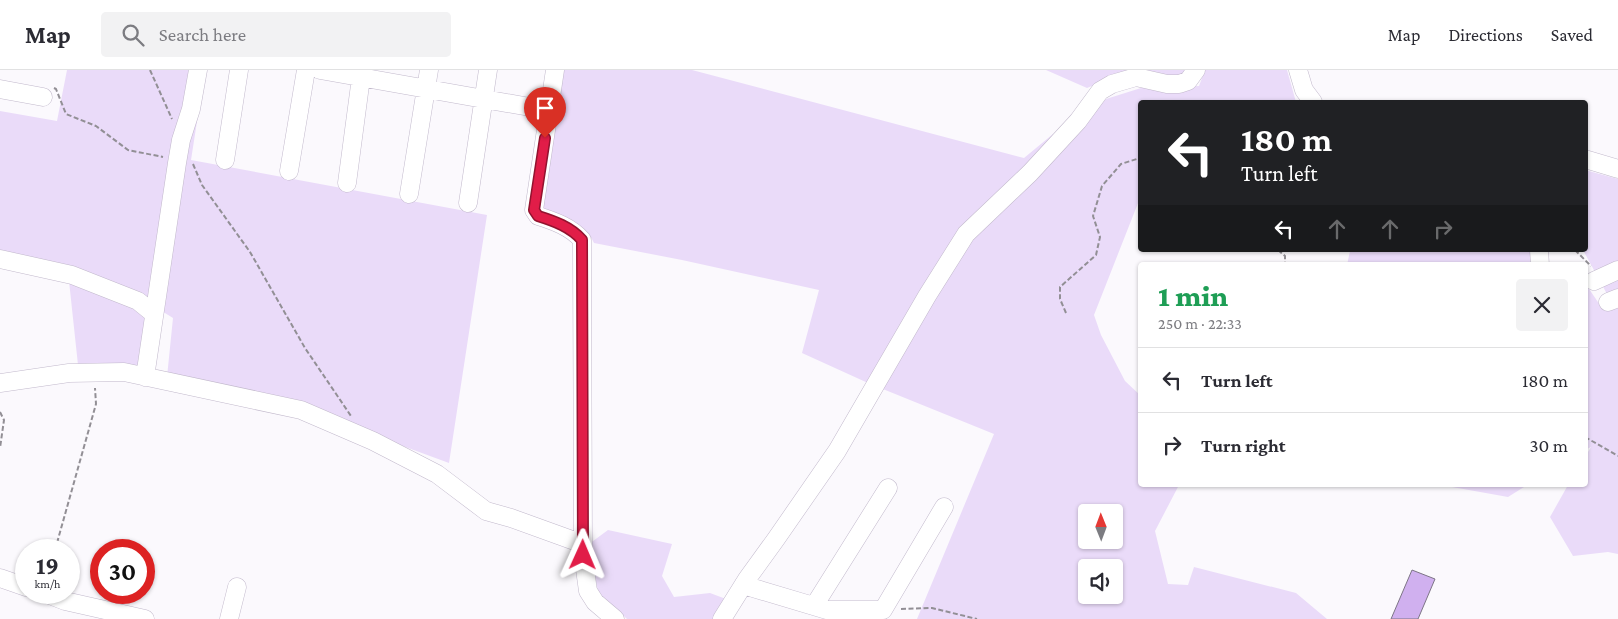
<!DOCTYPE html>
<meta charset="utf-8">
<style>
body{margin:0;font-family:"Crimson Pro",serif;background:#f2f2f3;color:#2b2b33;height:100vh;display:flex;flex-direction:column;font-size:19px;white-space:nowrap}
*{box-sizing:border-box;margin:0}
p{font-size:16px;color:#7c7c81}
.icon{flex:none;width:28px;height:28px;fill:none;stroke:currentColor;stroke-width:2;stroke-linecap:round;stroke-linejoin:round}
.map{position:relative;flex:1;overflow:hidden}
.sheet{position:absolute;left:1138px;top:192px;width:450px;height:225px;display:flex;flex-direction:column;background:#fff;border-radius:5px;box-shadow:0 1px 4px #0004}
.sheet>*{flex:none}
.banner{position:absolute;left:1138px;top:30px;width:450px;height:152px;border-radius:5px;box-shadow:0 1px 4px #0004;background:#202124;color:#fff;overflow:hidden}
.needle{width:32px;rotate:359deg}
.controls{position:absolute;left:1078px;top:434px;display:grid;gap:10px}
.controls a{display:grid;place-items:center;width:45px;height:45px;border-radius:5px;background:#fff;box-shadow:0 1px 4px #0004;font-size:25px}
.speed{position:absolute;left:15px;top:469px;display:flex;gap:10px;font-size:25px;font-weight:700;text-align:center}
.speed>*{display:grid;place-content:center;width:65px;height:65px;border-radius:50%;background:#fff;box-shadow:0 1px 4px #0004;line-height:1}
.speed small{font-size:12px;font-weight:400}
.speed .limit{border:8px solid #d22;background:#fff;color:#111}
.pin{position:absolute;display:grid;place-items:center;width:42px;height:42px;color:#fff;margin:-51px -21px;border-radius:50% 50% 50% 0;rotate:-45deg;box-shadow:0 0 5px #0007}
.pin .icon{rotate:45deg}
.me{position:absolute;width:55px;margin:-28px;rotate:1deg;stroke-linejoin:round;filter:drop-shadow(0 0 4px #0008)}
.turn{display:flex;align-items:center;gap:18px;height:105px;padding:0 20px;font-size:22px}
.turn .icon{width:65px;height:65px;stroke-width:2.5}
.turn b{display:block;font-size:35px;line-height:42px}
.lanes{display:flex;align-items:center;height:48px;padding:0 20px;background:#0003;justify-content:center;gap:25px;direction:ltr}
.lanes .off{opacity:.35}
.round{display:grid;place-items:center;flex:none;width:52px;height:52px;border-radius:5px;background:#f2f2f3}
.summary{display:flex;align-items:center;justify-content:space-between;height:85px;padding:0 20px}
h1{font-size:30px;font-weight:800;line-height:38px;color:#1e9e55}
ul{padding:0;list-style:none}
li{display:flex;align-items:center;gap:15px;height:65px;padding:0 20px;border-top:1px solid #e1e1e2}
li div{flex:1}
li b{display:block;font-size:19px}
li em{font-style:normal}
header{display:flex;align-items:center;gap:30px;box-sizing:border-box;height:70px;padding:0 25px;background:#fff;border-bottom:1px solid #e1e1e2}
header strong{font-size:24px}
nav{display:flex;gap:28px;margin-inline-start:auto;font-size:18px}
.search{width:350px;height:45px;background:#f2f2f3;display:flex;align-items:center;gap:12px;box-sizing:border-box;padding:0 18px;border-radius:5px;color:#7c7c81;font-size:19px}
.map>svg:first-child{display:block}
.green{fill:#eadbf9;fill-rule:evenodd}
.building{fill:#d0b0ef;stroke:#7d7586}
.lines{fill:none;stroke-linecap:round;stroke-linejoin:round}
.minor-casing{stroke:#c2b9cc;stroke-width:19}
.path{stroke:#928f95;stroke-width:2;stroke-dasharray:5 2.5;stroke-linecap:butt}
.minor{stroke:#fff;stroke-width:18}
.route-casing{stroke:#92132f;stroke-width:12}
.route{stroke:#e11d48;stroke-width:9}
</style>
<header>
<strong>Map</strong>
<div class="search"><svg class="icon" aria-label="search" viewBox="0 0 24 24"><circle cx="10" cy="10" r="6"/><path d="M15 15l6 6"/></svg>Search here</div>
<nav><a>Map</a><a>Directions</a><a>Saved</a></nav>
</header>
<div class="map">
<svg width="1618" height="549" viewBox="0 0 1618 549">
<rect width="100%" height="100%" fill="#fbf9fd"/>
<path class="green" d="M67,0H205L191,90L487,145L449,393L343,354L315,336L167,307L173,248L118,214L0,181V41L57,51Z
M562,0H692L1024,88L1053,64L1063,76L1106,29L1141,18L1199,16L1205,0H1287L1296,32H1140V128L1094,245L1101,265L1125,311L1140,325V415H1179L1155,461L1168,514L1188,515L1194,497L1296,523L1327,549H917L994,364L868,313L802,283L819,220L682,190L594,173C585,152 561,149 542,143ZM1086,442H1114V470H1086ZM1086,498H1114V525H1086Z
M1046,0H1187L1185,6L1163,5L1130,0L1087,18Z
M1585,100L1618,109V219L1607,224L1583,180H1585Z
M1347,180H1530L1532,195H1347L1350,181Z
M69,211L139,239L150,250L140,299L78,295Z
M1585,213L1602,238L1618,231V484L1608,482L1573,486L1550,447L1568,415H1585V387L1591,377L1585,380Z
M1441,415H1527L1508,427Z
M608,460L672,474L662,506L674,527L710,523L726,529L716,549H627L598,522L589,474Z"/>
<path class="building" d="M1412,500L1435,509L1418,549H1391Z"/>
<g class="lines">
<g class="minor-casing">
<path id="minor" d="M320,0L541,39
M555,0L534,140L538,146C554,151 571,157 582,170L583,485L588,521L595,532L615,549
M1298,0L1304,20L1313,32
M0,19L43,27
M1585,89L1618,99
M225,90L239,0
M289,101L306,0
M347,113L362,0
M409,124L429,0
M468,133L488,0
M1539,180L1540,195
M0,189L72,205L138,231L154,244
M1594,211L1618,200
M1608,232L1618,228
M145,307L177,93L181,70L191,39L198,0
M0,313L69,303L124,302L301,340L373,371L437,404L486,441L511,448L583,474
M0,508L26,517
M743,515L827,540H883L944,437
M42,522L65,531L145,549
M814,536L888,418
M229,549L237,517
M722,549L747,509L776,469L837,381L927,226L966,164L1030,103L1078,51L1100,21L1112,14L1136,7L1167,14H1179L1188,11L1196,0"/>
</g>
<path class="path" d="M150,0L172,49
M54,18L56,19L66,44L96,56L128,80L163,87
M193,94L202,115L250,182L305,278L351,346
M1278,180L1285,186V195
M1575,180L1591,196
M1066,243L1060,229V217L1096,185L1100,167L1093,146L1102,116L1121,94L1140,88
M0,342L4,350L0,378
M1585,367L1618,386
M55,480L96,334L95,318
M901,539L932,538L977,549"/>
<use href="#minor" class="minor"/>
</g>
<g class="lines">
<g class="route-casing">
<path id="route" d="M545,68L534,140L538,146C554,151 571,157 582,170L583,485"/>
</g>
<use href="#route" class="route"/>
</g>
</svg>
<div class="controls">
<a><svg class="needle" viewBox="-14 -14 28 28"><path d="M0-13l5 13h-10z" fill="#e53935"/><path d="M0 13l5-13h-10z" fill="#7c7c81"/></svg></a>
<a><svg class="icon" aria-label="sound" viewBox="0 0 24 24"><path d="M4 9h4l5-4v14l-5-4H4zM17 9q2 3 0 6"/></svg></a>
</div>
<div class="speed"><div>19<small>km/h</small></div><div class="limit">30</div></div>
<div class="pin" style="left:545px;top:68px;background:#d93025"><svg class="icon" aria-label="arrive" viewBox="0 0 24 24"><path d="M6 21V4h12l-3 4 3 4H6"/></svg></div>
<svg class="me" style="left:583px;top:485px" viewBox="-20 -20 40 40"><path d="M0-17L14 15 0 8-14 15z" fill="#e11d48" stroke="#fff" stroke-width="4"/></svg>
<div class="banner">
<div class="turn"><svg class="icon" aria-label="left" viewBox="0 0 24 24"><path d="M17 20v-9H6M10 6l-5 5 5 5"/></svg><div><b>180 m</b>Turn left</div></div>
<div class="lanes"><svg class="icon" aria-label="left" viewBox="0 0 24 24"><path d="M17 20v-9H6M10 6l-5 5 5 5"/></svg><svg class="icon off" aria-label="ahead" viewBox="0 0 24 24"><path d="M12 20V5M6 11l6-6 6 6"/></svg><svg class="icon off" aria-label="ahead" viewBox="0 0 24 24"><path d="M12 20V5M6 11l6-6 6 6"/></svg><svg class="icon off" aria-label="right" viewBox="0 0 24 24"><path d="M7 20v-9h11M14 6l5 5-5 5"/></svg></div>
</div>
<section class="sheet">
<div class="summary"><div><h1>1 min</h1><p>250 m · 22:33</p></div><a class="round"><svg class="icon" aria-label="close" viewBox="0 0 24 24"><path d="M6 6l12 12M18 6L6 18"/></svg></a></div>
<ul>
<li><svg class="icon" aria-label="left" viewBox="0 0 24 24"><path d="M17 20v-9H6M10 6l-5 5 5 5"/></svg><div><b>Turn left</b></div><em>180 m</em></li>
<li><svg class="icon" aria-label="right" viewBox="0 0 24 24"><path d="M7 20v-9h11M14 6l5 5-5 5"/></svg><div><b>Turn right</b></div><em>30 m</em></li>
</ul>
</section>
</div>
